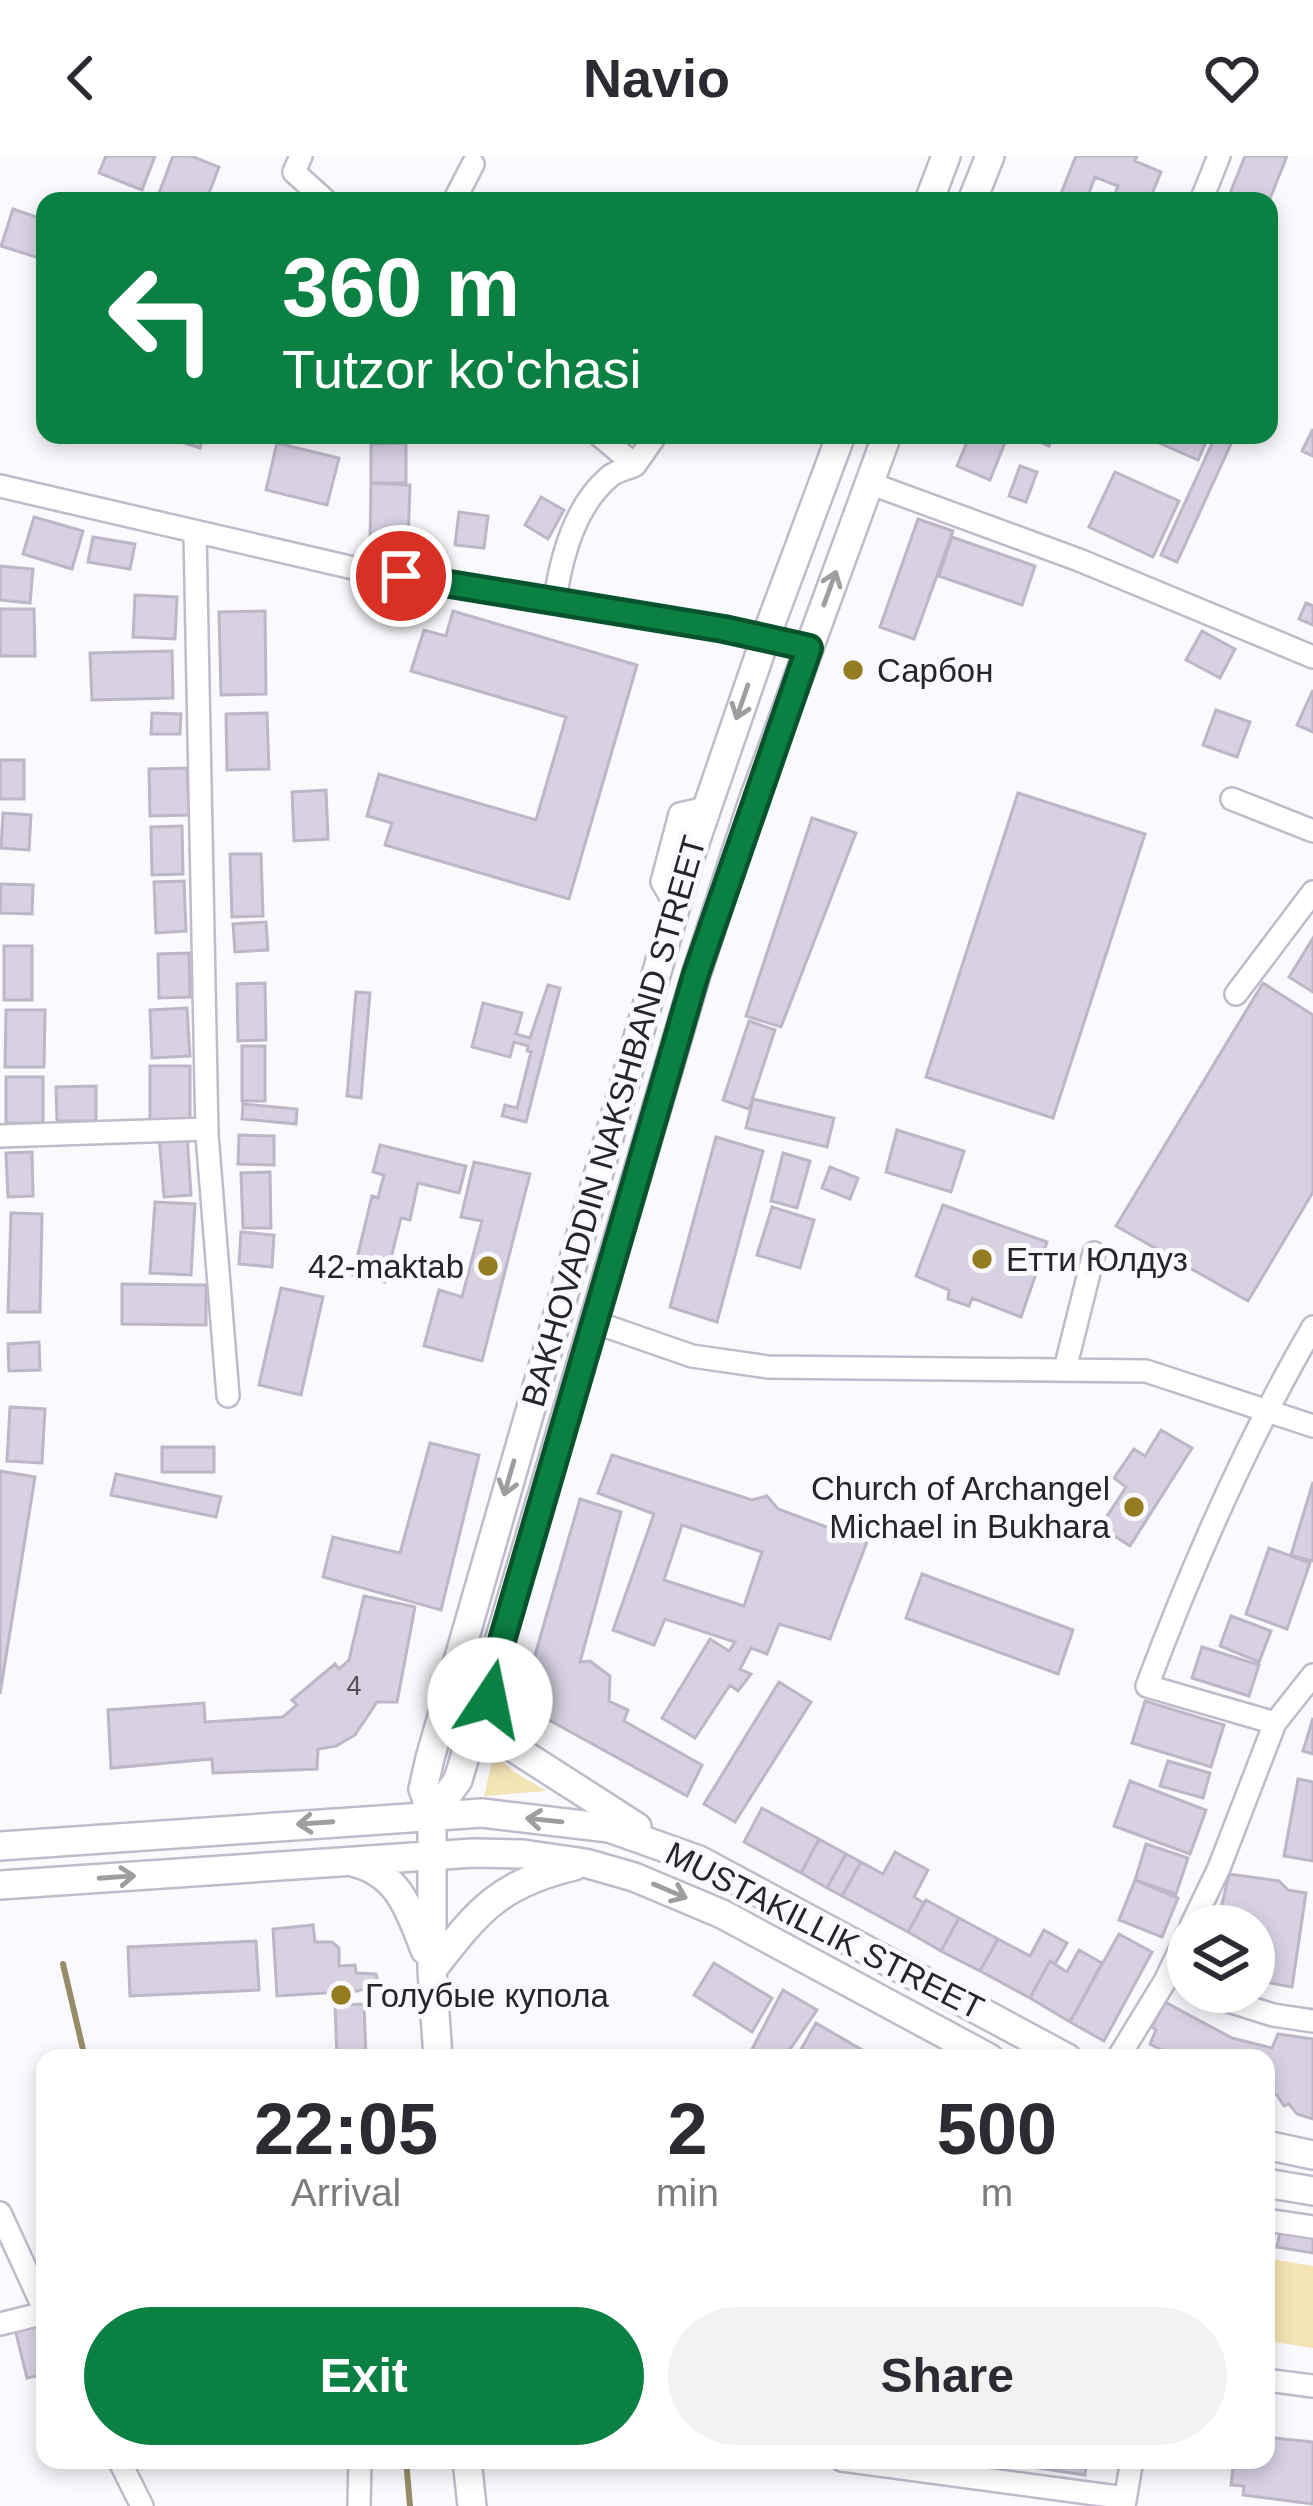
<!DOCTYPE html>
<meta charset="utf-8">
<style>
body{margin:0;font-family:Arial,sans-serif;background:#f2f2f3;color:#2b2b33;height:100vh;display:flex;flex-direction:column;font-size:45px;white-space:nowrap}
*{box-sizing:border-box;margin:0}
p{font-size:39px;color:#7c7c81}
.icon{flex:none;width:66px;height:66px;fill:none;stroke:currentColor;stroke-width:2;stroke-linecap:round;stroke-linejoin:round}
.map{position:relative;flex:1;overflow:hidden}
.sheet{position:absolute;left:36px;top:1893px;width:1239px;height:420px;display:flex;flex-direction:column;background:#fff;border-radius:24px;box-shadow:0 6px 18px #0003}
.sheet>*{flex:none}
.top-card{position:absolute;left:36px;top:36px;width:1242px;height:252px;border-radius:24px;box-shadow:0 6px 18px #0003;background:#0b8043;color:#fff;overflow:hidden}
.tools{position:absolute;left:1167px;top:1749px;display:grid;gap:24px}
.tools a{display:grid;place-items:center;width:108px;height:108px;border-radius:50%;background:#fff;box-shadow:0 6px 18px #0003;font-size:60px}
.pin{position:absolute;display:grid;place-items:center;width:102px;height:102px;color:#fff;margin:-51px;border:6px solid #fff;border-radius:50%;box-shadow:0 3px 12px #0007}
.me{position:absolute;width:132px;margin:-66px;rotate:11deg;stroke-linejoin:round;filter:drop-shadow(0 0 9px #0008)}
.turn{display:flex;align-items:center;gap:42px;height:252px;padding:0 48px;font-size:54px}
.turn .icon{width:156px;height:156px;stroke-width:2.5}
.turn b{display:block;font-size:84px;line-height:102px}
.eta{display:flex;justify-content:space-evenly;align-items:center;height:204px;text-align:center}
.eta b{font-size:72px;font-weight:600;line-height:84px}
.action{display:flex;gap:24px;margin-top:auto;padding:24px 48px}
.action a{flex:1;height:138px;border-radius:72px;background:#0b8043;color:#fff;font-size:48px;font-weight:600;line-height:138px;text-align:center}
.action a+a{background:#f2f2f3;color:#2b2b33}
header{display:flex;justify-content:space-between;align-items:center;height:156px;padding:0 48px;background:#fff;font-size:54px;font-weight:600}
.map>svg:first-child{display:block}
.green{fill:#f3e4b4}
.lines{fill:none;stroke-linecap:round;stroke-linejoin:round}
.stream{stroke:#988c68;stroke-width:6}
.building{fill:#d7d1e2;stroke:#bcb6c7;stroke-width:3;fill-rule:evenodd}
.minor-casing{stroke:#c1bacb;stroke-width:26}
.major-casing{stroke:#c1bacb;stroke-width:32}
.minor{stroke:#fff;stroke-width:21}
.major{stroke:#fff;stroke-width:27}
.oneway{stroke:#9e9da0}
.route-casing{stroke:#07532c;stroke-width:30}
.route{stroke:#0b8043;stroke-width:21}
.poi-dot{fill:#947c23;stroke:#faf9fd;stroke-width:4.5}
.labels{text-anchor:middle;stroke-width:10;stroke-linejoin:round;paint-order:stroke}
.number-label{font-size:27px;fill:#535059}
.poi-label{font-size:33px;fill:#27252b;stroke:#faf9fd;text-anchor:start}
.street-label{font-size:33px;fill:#27252b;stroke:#faf9fd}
</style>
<header><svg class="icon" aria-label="back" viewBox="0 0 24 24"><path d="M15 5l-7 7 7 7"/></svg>Navio<svg class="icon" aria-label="heart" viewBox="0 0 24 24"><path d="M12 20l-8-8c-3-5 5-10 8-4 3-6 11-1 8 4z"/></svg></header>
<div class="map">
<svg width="1313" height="2350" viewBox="0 0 1313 2350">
<rect width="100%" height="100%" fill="#faf9fd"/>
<path class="green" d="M494,1598L514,1616L547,1635L484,1640Z
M1266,2102L1313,2110V2192L1266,2185Z"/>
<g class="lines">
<path class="stream" d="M63,1808L85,1902
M406,2304L410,2350"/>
</g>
<path class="building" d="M106,0H155L142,34L99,17Z
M173,0H191L219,11L206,45H171L158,40Z
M1076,0H1137L1135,5L1161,16L1149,45H1112L1118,30L1095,21L1086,45H1058Z
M1245,0H1287L1269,45H1227Z
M13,53L45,64V104L1,90Z
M1313,273V300L1302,295Z
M160,279H204L200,292Z
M970,279H1008L990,324L957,310Z
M1035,279H1054L1049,290L1033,283Z
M1141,279H1209L1198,304Z
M1216,279H1235L1177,406L1161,399Z
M277,287L339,302L327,349L266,334Z
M406,287V327H371V288Z
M1020,310L1037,316L1026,346L1009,340Z
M1115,316L1179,345L1153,401L1089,371Z
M371,327L410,329L408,387L370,386Z
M541,341L564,354L548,383L525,369Z
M459,356L488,360L484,392L455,389Z
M34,361L83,375L72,413L23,398Z
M918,363L953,375L914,483L880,471Z
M93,381L135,388L130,413L88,406Z
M952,381L1035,410L1022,449L939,420Z
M0,410L33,413L30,447L0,444Z
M135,439L177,441L175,483L133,481Z
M1306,447L1313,450V469L1299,463Z
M0,453H34L35,500H0Z
M265,455L266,538L221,539L219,456Z
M453,455L637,509L569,743L385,689L392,667L367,660L379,618L536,664L566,561L411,515L424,474L446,480Z
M1202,475L1235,493L1220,522L1186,504Z
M172,495L173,542L92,544L90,497Z
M1313,534V576L1297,569Z
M1216,554L1250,566L1237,601L1203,589Z
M152,557L181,558L180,578H151Z
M267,557L269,613L227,614L226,558Z
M0,604H24V643H0Z
M187,612L189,659L150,660L149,613Z
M326,634L328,683L294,685L292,636Z
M1018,637L1145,678L1053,962L926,921Z
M3,657L31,659L29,694L1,692Z
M812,662L856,677L781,871L746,860Z
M182,670L183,718L152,719L151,671Z
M230,698H261L263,760L232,761Z
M184,725L186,775L156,777L154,726Z
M1,728L33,729L32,758L0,757Z
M266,766L268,794L235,796L233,768Z
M1313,782V836L1289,821Z
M4,790H32V844H4Z
M189,797L190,841L159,842L158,798Z
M265,827L266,884L238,885L237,828Z
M1263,827L1313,859V1036L1248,1145L1116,1070Z
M548,829L560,832L526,966L502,960L505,949L517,952L531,896L527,895L528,890L514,886L510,901L472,891L483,847L522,857L516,878L530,882Z
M356,836L370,837L361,942L347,940Z
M187,852L190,900L152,902L150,854Z
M6,854H45L44,911H5Z
M749,865L775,874L749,953L723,944Z
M242,890H265V945H242Z
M150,910H190V965H150Z
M6,921H43V967H6Z
M96,930V965H57L56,931Z
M753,943L834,962L827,991L746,972Z
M243,948L297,953L296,968L242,963Z
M897,974L964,995L951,1036L886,1016Z
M187,978L191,1039L164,1041L159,980Z
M239,979L274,980V1009L238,1008Z
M716,981L763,995L717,1166L670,1151Z
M380,989L466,1010L459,1037L418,1027L410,1064L401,1062L385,1126L353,1119L372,1040L378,1042L384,1019L373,1016Z
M32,996L33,1040L8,1041L6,997Z
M783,997L810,1005L797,1052L771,1045Z
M474,1006L530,1018L482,1205L424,1190L439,1134L462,1141L482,1065L461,1061Z
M830,1011L858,1022L850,1043L822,1032Z
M270,1016L271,1072H243L241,1017Z
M155,1046L195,1048L191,1119L150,1117Z
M943,1049L1047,1086L1021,1161L972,1142L969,1150L948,1143L949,1134L916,1120Z
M772,1051L814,1064L800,1112L757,1099Z
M11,1057L42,1058L40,1156H8Z
M241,1076L274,1079L272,1111L239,1108Z
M122,1128L206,1129V1169L122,1168Z
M281,1132L323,1141L301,1239L259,1229Z
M39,1186L40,1214L9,1215L8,1188Z
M10,1251L45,1253L42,1307L7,1305Z
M1161,1274L1192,1292L1130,1390L1100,1371L1126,1331L1114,1322L1134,1293L1145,1300Z
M430,1287L479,1299L441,1454L323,1421L333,1381L400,1397Z
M162,1291H214V1316H162Z
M612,1299L752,1344L767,1340L778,1353L867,1386L830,1483L779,1468L767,1498L751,1492L740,1513L751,1518L738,1535L730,1529L695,1582L662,1562L710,1483L729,1495L735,1486L665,1463L654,1489L613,1474L654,1358L598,1337ZM682,1369L762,1396L744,1450L664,1424Z
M0,1315L35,1321L0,1538Z
M116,1318L221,1341L216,1361L111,1339Z
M1313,1326V1405L1291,1399Z
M580,1343L621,1356L580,1506L590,1505L610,1520L609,1545L628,1554L624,1565L702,1609L687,1640L547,1563L550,1558L538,1526L540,1519L535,1499Z
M1269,1392L1310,1407L1287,1473L1246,1458Z
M922,1418L1073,1474L1058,1518L906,1462Z
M364,1440L415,1451L397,1546H377L355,1579L336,1590L318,1593L317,1613L213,1617L212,1603L111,1612L108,1554L204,1547L205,1566L283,1561L297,1549L292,1544L335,1508L339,1513L349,1504Z
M1231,1460L1271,1475L1259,1506L1220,1490Z
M1202,1491L1259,1509L1249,1540L1192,1522Z
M779,1526L811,1546L735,1666L704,1648Z
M1145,1545L1224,1569L1211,1611L1132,1587Z
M1313,1562V1598L1303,1595Z
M1168,1605L1210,1617L1203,1642L1160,1630Z
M1298,1623L1313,1626V1705L1284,1700Z
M1130,1625L1206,1654L1190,1698L1114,1670Z
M762,1652L819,1683L801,1717L744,1686Z
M819,1683L846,1698L827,1732L801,1717Z
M1146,1688L1188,1702L1176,1738L1135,1724Z
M895,1696L928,1714L914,1741L924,1747L908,1776L842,1740L861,1706L883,1718Z
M846,1698L861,1706L842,1740L827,1732Z
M1229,1718L1279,1725L1288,1734L1306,1737L1292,1831L1254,1824V1770H1217Z
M1135,1724L1178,1742L1162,1781L1119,1764Z
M926,1744L959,1762L941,1795L908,1776Z
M959,1762L998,1783L980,1815L941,1795Z
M313,1769L315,1786H332L339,1792V1810L355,1809L356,1817L376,1818L378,1826L358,1835L277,1840L273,1773Z
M1044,1774L1067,1787L1055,1808L1050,1805L1030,1842L980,1815L998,1783L1030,1800Z
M1119,1778L1152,1796L1104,1885L1070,1866Z
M256,1785L259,1834L130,1840L128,1791Z
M1079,1794L1102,1807L1070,1866L1030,1842L1050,1805L1067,1816Z
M714,1807L772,1842L752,1876L694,1839Z
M783,1834L817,1854L784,1902H759L750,1897Z
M1165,1846L1232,1882L1272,1892L1278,1878L1313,1883V1963L1297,1958L1289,1948L1284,1950L1277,1939L1266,1937V1902H1177L1150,1888L1156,1874L1152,1871Z
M364,1848L366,1902H337L335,1849Z
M816,1867L876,1902H796Z
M1280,2075L1313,2081V2097L1277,2091Z
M45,2165V2218L27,2222L15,2173Z
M1266,2281L1313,2286V2348L1243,2339L1244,2330L1231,2329L1234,2304H1266Z
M1033,2304H1087L1085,2319L1032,2311Z"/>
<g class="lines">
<g class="minor-casing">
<path id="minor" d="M301,0L294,16L326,45
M454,45L473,8
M1201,45L1219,0
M635,309L656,279
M869,327L1079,404L1313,501
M0,330L362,414L725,473L809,492
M195,377L207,979L228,1240
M555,444C561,402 575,350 609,321C615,315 627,313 635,309L599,279
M1232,643L1313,675
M676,749L662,726L680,658L706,652
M1236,838L1313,736
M0,980L207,973
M594,1166L692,1200L768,1211L1146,1215L1313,1270
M1065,1213L1094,1097
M1275,1567L1147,1530C1194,1405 1246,1286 1313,1171
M1191,1770L1219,1712L1275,1567L1313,1519
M1200,1836L1273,1859L1313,1865
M1118,1902L1165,1825L1188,1777
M0,2057L45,2155
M1266,2064L1313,2071
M0,2168L45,2157
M1266,2224L1313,2230
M119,2304L142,2350
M842,2304L1125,2342
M359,2350L360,2304
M1124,2350L1132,2304"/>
</g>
<g class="major-casing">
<path id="major" d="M929,45L946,0
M972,45L990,0
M492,1531L490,1543L499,1569L514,1592L637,1671
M432,1660L458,1624L696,819L752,648L887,279
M0,1690L482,1657L609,1672L699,1704L1067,1902
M356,1707C400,1719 410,1756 425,1794
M0,1729L473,1697L523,1698L585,1707L634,1721L722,1758L989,1902
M432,1814C478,1755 498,1728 574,1710
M438,1902L432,1814V1660L423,1633L430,1602L690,701L765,483L841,279
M1266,1989L1313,1999
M1266,2027L1313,2035
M467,2304L472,2350"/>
</g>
<use href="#minor" class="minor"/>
<use href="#major" class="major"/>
</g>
<defs><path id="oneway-shaft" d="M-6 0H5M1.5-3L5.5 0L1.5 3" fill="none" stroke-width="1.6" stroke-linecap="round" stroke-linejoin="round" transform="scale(3)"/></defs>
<g class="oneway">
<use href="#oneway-shaft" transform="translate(830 432) rotate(-70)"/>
<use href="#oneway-shaft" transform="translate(742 546) rotate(109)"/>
<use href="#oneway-shaft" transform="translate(509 1322) rotate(106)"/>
<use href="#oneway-shaft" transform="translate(544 1664) rotate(-174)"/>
<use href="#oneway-shaft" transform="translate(315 1667) rotate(176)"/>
<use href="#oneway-shaft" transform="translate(117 1721) rotate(-4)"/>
<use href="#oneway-shaft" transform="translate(670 1735) rotate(23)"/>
</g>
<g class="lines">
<g class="route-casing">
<path id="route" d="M401,420L724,473L809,492L696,818L494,1512L490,1544"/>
</g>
<use href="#route" class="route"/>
</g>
<g class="poi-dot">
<circle cx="853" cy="514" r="12"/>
<circle cx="982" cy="1103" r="12"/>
<circle cx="488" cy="1110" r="12"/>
<circle cx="1134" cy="1351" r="12"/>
<circle cx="341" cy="1839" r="12"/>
</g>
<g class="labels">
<g class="number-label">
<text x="354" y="1539">4</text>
</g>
<g class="poi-label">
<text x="877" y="526">Сарбон</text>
<text x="1006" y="1115">Етти Юлдуз</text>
<text x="464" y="1122" text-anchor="end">42-maktab</text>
<text x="1110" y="1344" text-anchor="end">Church of Archangel<tspan x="1110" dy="38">Michael in Bukhara</tspan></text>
<text x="365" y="1851">Голубые купола</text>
</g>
<g class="street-label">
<text transform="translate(613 965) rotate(-74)" y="12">BAKHOVADDIN NAKSHBAND STREET</text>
<text transform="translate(825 1774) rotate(27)" y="12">MUSTAKILLIK STREET</text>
</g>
</g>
</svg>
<div class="tools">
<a><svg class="icon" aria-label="layers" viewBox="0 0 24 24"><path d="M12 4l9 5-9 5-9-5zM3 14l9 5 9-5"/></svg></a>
</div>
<div class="pin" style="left:401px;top:420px;background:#d93025"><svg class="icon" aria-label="arrive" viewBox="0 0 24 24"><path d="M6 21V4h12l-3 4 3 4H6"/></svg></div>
<svg class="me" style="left:490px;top:1544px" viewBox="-20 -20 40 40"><circle r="19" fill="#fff"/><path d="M0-13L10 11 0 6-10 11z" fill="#0b8043"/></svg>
<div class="top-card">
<div class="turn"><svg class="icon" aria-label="left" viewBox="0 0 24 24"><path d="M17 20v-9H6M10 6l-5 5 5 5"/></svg><div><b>360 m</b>Tutzor ko'chasi</div></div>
</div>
<section class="sheet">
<div class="eta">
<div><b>22:05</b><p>Arrival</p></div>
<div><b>2</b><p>min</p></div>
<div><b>500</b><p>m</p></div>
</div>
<div class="action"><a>Exit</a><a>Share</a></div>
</section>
</div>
